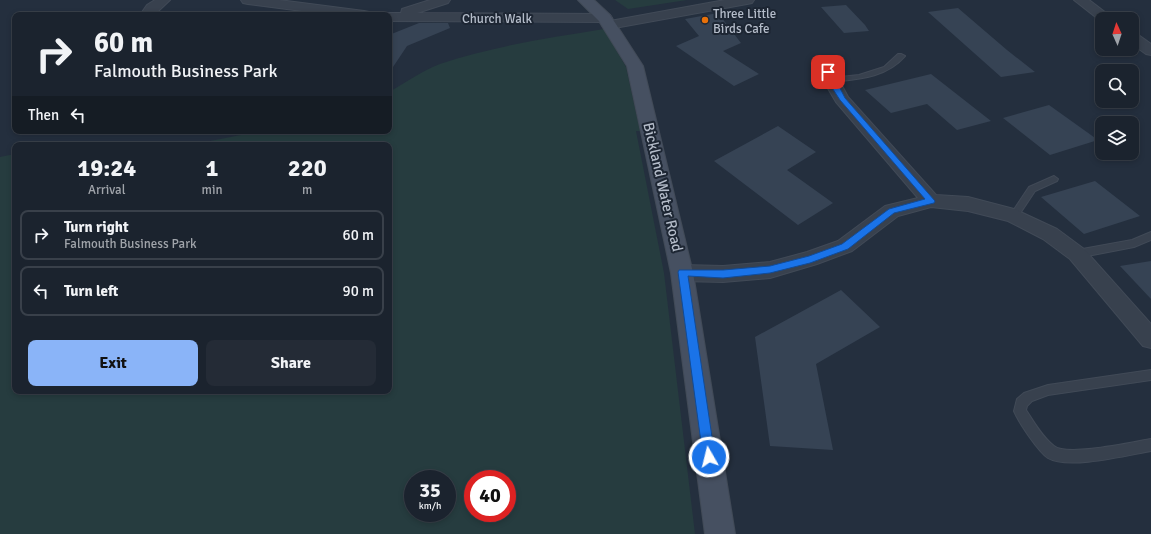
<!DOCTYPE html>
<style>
body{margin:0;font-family:Signika,sans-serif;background:#242b36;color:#f1f3f6;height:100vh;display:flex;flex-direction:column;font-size:15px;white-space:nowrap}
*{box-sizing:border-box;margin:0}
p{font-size:13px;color:#a0a4aa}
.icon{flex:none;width:22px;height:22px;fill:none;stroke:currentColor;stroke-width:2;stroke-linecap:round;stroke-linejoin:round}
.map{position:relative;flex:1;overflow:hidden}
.panel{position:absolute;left:12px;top:142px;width:380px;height:252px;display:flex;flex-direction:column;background:#1b232e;border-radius:8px;box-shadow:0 2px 6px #0003,0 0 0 1px #39404a}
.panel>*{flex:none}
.hud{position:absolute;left:12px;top:12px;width:380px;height:122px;border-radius:8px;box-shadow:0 2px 6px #0003,0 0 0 1px #39404a;background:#1b232e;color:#f1f3f6;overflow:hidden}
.needle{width:26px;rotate:357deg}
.buttons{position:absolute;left:1095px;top:12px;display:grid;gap:8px}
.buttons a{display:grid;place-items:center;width:44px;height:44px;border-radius:8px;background:#1b232e;box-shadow:0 2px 6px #0003,0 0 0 1px #39404a;font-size:20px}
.speed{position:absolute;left:404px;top:470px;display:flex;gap:8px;font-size:20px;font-weight:700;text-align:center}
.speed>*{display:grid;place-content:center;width:52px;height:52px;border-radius:50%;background:#1b232e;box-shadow:0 2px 6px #0003,0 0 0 1px #39404a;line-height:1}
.speed small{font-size:10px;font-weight:400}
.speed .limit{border:6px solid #d22;background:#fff;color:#111}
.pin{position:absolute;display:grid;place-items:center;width:34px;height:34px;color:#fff;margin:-17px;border-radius:8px;box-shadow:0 2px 6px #0006}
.me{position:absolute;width:44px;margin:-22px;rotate:352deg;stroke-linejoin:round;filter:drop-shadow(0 0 3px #0008)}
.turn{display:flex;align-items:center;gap:14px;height:84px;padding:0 16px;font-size:18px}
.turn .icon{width:52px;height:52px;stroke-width:2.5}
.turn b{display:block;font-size:28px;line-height:34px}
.then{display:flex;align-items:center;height:38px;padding:0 16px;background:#0003;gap:8px;font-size:15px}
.eta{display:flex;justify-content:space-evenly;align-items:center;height:68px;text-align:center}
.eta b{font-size:24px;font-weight:800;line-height:28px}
.button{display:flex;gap:8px;margin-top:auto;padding:8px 16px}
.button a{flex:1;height:46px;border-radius:8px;background:#8ab4f8;color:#111;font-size:16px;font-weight:800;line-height:46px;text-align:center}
.button a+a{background:#242b36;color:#f1f3f6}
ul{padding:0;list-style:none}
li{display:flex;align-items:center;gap:12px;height:50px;margin:0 8px 6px;padding:0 8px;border:2px solid #39404a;border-radius:8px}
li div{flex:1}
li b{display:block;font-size:15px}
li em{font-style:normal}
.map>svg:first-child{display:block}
.green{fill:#263c3f;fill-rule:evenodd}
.building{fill:#364354}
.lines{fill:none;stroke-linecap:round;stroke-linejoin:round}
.lane-casing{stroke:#414a57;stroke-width:2}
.street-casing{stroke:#414a57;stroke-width:2}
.secondary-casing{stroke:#414a57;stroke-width:2}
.lane{fill:#38414e;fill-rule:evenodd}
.street{fill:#38414e;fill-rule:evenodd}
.secondary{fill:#465061;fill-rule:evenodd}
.route{fill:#1a73e8;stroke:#114b97}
.food-dot{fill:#e8710a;stroke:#1d2633;stroke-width:1.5}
.labels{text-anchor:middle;stroke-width:4;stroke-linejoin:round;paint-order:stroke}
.far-poi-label{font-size:13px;fill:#b4bcc9;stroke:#1d2633;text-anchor:start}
.far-street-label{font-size:13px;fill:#b4bcc9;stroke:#1d2633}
.street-label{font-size:15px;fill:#b4bcc9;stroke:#1d2633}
</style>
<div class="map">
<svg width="1151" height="534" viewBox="0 0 1151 534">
<rect width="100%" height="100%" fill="#242f3e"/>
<path class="green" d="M615,0H687L628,9Z
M604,29L626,67L640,131H636L664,273L695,534H0V157L15,154V391H389V145H190L261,131H389V92C405,83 422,71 440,64C493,46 549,38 604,29ZM413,479H447V513H413ZM473,479H507V513H473Z"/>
<path class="building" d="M846,5L865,25L869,31L844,33L821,7Z
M958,8L1007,50L1035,72L1001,77L928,12Z
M718,13L741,43L723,51L759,74L734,86L676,46L699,36L685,19Z
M419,23H448L450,28L407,46L389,73V35Z
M931,74L991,121L957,130L927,104L891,113L865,90Z
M1049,105L1098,140L1050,155L1003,118Z
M778,126L816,152L787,170L833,203L798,225L714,161Z
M1095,181L1140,216L1084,234L1041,197Z
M1151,261V299L1120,266Z
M841,290L880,327L816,364L833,450L770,446L755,337Z"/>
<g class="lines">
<g class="lane-casing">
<path id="lane" d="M898,54H901L905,56C886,78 858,79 831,82L827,80L831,78L859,75L884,67Z
M1054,176L1058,179L1057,181L1035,191L1017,218H1011L1009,216L1011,214L1029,187Z
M1151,232V240L1134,247L1077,258L1074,257L1072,254L1074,251L1077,250L1132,240Z
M1151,370V380L1048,395L1032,401L1027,406L1026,410C1034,422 1042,437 1054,446C1067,457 1133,442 1151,439V451C1128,455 1068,470 1048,458C1038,451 1019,423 1014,411L1017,399L1024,393L1048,385Z"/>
</g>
<g class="street-casing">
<path id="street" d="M155,0H170L154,15H140L147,5Z
M241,0H279L364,11L369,12L371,15H333L248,4L243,3Z
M430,0H450L448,3L417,13L605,14L610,15L612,18L610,21L725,0H754L752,3L747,4L609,29L604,28L602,25L604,22L389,21V15H384L389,13H401L402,9Z
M1074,0H1089L1114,19H1102V22Z
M1132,33L1137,34L1151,44V55L1146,54L1132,44Z
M825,60L830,61L839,80L848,97L936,195L968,197L1014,209L1057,229L1084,249L1151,324V348L1143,346L1070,259L1043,239L1008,221L968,211L931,207L898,216L852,251L817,264L770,278L723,282L682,281L675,279L672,273L675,267L682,265L723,266L770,262L807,252L838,241L885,206L918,198L836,102L823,80L818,64L820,61Z"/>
</g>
<g class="secondary-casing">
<path id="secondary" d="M578,0H594L610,15L643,66L693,273L735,534H705L671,273L627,66L599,21Z"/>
</g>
<use href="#lane" class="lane"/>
<use href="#street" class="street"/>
<use href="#secondary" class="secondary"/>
</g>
<path class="route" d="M828,70C832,72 842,92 845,98L935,201L934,203L894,213L848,249L810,263L770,273L723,278L688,276L715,457L713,461L709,463L705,461L703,457L678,272L679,270H723L770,266L809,256L842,244L889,209L925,199L840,100L827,80L825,72Z"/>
<circle class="food-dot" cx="705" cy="20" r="4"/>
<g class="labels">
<g class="far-poi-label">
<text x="713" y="18">Three Little<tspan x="713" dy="15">Birds Cafe</tspan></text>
</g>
<g class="far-street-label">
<text x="497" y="23">Church Walk</text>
</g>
<g class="street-label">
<text transform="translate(663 187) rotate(77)" y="5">Bickland Water Road</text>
</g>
</g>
</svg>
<div class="buttons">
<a><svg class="needle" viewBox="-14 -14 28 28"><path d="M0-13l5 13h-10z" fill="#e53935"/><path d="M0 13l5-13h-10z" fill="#a0a4aa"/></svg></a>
<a><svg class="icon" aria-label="search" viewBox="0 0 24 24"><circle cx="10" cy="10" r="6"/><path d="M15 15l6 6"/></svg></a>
<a><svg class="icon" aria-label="layers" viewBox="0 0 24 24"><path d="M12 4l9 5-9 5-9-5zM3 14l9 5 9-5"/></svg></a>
</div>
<div class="speed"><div>35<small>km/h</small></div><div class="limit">40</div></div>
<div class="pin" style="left:828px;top:72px;background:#d93025"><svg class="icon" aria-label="arrive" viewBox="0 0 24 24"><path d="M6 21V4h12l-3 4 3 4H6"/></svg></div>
<svg class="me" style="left:709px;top:457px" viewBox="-20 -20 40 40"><circle r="17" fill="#1a73e8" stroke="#fff" stroke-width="3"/><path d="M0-11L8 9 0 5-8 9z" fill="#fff"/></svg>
<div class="hud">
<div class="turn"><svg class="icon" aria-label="right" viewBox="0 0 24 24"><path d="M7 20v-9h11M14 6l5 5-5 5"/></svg><div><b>60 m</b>Falmouth Business Park</div></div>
<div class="then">Then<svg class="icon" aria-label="left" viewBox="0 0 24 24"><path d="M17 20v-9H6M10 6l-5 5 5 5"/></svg></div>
</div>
<section class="panel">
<div class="eta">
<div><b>19:24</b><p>Arrival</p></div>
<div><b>1</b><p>min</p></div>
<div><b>220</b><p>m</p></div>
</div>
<ul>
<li><svg class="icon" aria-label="right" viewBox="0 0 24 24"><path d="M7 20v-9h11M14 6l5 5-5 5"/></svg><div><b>Turn right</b><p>Falmouth Business Park</p></div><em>60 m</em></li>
<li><svg class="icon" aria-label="left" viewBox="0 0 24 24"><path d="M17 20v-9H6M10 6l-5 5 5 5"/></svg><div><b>Turn left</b></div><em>90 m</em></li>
</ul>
<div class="button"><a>Exit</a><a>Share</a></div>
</section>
</div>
